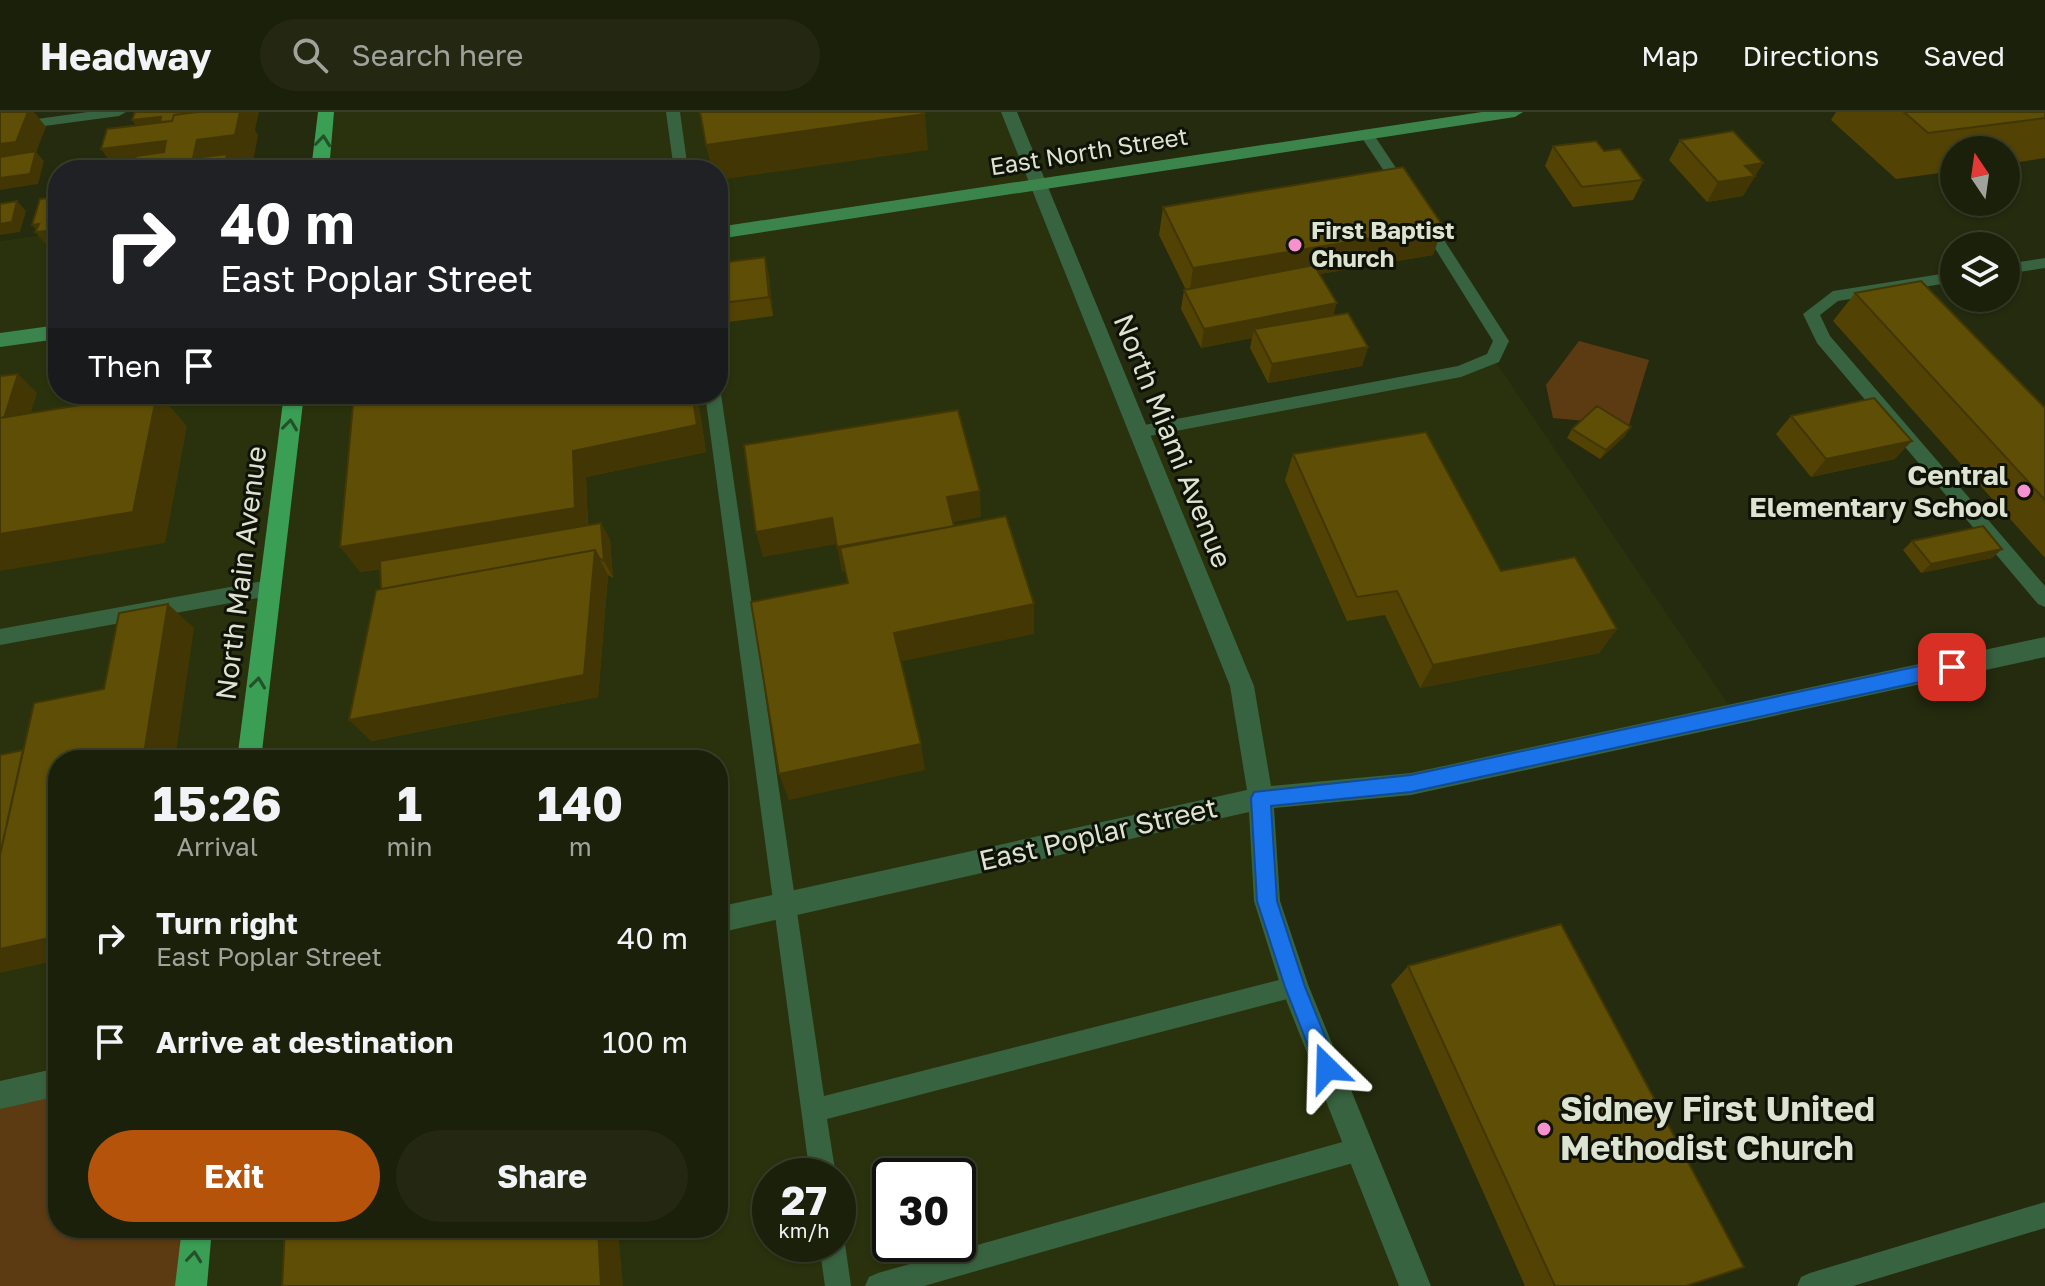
<!DOCTYPE html>
<style>
body{margin:0;font-family:"Golos Text",sans-serif;background:#242813;color:#f1f3f6;height:100vh;display:flex;flex-direction:column;font-size:30px;white-space:nowrap}
*{box-sizing:border-box;margin:0}
p{font-size:26px;color:#a0a39c}
.icon{flex:none;width:44px;height:44px;fill:none;stroke:currentColor;stroke-width:2;stroke-linecap:round;stroke-linejoin:round}
.map{position:relative;flex:1;overflow:hidden}
.side{position:absolute;left:48px;top:638px;width:680px;height:488px;display:flex;flex-direction:column;background:#1b200a;border-radius:32px;box-shadow:0 2px 6px #0004,0 0 0 2px #393e2b}
.side>*{flex:none}
.guide{position:absolute;left:48px;top:48px;width:680px;height:244px;border-radius:32px;box-shadow:0 2px 6px #0004,0 0 0 2px #393e2b;background:#202124;color:#fff;overflow:hidden}
.needle{width:52px;rotate:347deg}
.tools{position:absolute;left:1940px;top:24px;display:grid;gap:16px}
.tools a{display:grid;place-items:center;width:80px;height:80px;border-radius:50%;background:#1b200a;box-shadow:0 2px 6px #0004,0 0 0 2px #393e2b;font-size:40px}
.speed{position:absolute;left:752px;top:1046px;display:flex;gap:16px;font-size:40px;font-weight:700;text-align:center}
.speed>*{display:grid;place-content:center;width:104px;height:104px;border-radius:50%;background:#1b200a;box-shadow:0 2px 6px #0004,0 0 0 2px #393e2b;line-height:1}
.speed small{font-size:20px;font-weight:400}
.speed .limit{border:4px solid #111;border-radius:12px;background:#fff;color:#111}
.pin{position:absolute;display:grid;place-items:center;width:68px;height:68px;color:#fff;margin:-34px;border-radius:16px;box-shadow:0 4px 12px #0006}
.me{position:absolute;width:88px;margin:-44px;rotate:338deg;stroke-linejoin:round;filter:drop-shadow(0 0 6px #0008)}
.turn{display:flex;align-items:center;gap:28px;height:168px;padding:0 40px;font-size:36px}
.turn .icon{width:104px;height:104px;stroke-width:2.5}
.turn b{display:block;font-size:56px;line-height:68px}
.then{display:flex;align-items:center;height:76px;padding:0 40px;background:#0003;gap:16px;font-size:30px}
.eta{display:flex;justify-content:space-evenly;align-items:center;height:136px;text-align:center}
.eta b{font-size:48px;font-weight:700;line-height:56px}
.button{display:flex;gap:16px;margin-top:auto;padding:16px 40px}
.button a{flex:1;height:92px;border-radius:48px;background:#b45309;color:#fff;font-size:32px;font-weight:700;line-height:92px;text-align:center}
.button a+a{background:#242813;color:#f1f3f6}
ul{padding:0;list-style:none}
li{display:flex;align-items:center;gap:24px;height:104px;padding:0 40px}
li div{flex:1}
li b{display:block;font-size:30px}
li em{font-style:normal}
header{display:flex;align-items:center;gap:48px;box-sizing:border-box;height:112px;padding:0 40px;background:#1b200a;border-bottom:2px solid #393e2b}
header strong{font-size:38px}
nav{display:flex;gap:44px;margin-inline-start:auto;font-size:28px}
.search{width:560px;height:72px;background:#242813;display:flex;align-items:center;gap:20px;box-sizing:border-box;padding:0 28px;border-radius:44px;color:#a0a39c;font-size:30px}
.map>svg:first-child{display:block}
.built{fill:#29320c;fill-rule:evenodd}
.green{fill:#5d3b12}
.lines{fill:none;stroke-linecap:round;stroke-linejoin:round}
.lane{fill:#386340;fill-rule:evenodd}
.street{fill:#386340;fill-rule:evenodd}
.secondary{fill:#3b854d;fill-rule:evenodd}
.primary{fill:#3b9e55;fill-rule:evenodd}
.wall{fill:#524304}
.shaded-wall{fill:#423704}
.building{fill:#5f4e05;stroke:#423704;stroke-width:2}
.oneway{stroke:#23512a}
.route{fill:#1a73e8;stroke:#114b97;stroke-width:2}
.poi-dot{fill:#f790ce;stroke:#0f1206;stroke-width:3}
.labels{text-anchor:middle;stroke-width:6;stroke-linejoin:round;paint-order:stroke}
.far-street-label{font-size:24px;fill:#dde3d1;stroke:#0f1206}
.far-poi-label{font-size:24px;font-weight:bold;fill:#dde3d1;stroke:#0f1206;text-anchor:start}
.street-label{font-size:28px;fill:#dde3d1;stroke:#0f1206}
.poi-label{font-size:28px;font-weight:bold;fill:#dde3d1;stroke:#0f1206;text-anchor:end}
.near-poi-label{font-size:34px;font-weight:bold;fill:#dde3d1;stroke:#0f1206;text-anchor:start}
</style>
<header>
<strong>Headway</strong>
<div class="search"><svg class="icon" aria-label="search" viewBox="0 0 24 24"><circle cx="10" cy="10" r="6"/><path d="M15 15l6 6"/></svg>Search here</div>
<nav><a>Map</a><a>Directions</a><a>Saved</a></nav>
</header>
<div class="map">
<svg width="2045" height="1174" viewBox="0 0 2045 1174">
<rect width="100%" height="100%" fill="#242b0e"/>
<path class="built" d="M326,0H1009L1139,320L1461,259L1493,246L1734,601L1411,672L1261,686L1267,789L1415,1174H191L197,1116H718V648H58V970L0,983V129L58,121V282H718V58H320ZM770,1064H838V1132H770ZM890,1064H958V1132H890Z"/>
<path class="green" d="M1579,229L1649,248L1629,313L1553,306L1546,273Z
M58,970V1116H197L191,1174H0V983Z"/>
<g class="lines">
<path class="lane" d="M88,0H126L119,4L0,20V12Z
M666,0H680L688,58H674Z
M1367,19L1372,20L1410,77V83H1400L1360,23Z
M1423,101L1428,103L1509,229L1499,250L1461,265L1139,326L1133,324L1130,320L1133,316L1139,314L1458,254L1487,242L1493,229L1416,106Z
M2045,146V156L2006,162V152Z
M1954,160V170L1838,189L1820,203L1830,224L2045,474V495L2038,492L1817,231L1803,202L1833,179Z
M718,277L721,282L824,984L1295,864L1303,867L1307,875L1303,883L827,1007L836,1064H810L705,282H718Z
M269,468L276,471L278,476L276,481L269,484L0,533V517Z
M1360,1025L1369,1028L1372,1037L1369,1046L1360,1049L924,1174H865L869,1165L878,1161Z
M2045,1090V1116L1853,1174H1797L1801,1165L1810,1161Z
M838,1122L845,1132L851,1174H825L819,1132H838Z"/>
<path class="street" d="M1001,0H1017L1254,574L1271,674L1411,661L2045,525V545L1411,683L1274,696L1280,789L1309,875L1431,1174H1399L1281,875L1254,789L1249,700L718,821V795L1247,678L1230,574Z
M58,956V984L0,997V969Z"/>
<path class="secondary" d="M1482,0H1523L1515,5L718,127V115Z
M58,213V227L0,235V221Z"/>
<path class="primary" d="M318,0H334L329,58H311Z
M284,282H304L261,648H237Z
M182,1116H212L207,1174H175Z"/>
</g>
<path class="wall" d="M1836,0H2045V46L2006,52V38H1954V59L1896,67L1831,8Z
M1680,28L1763,51L1743,84L1707,90L1669,48Z
M1553,34L1604,39L1643,68L1633,88L1573,95L1545,54Z
M1163,95L1443,114L1433,143L1319,162L1334,203L1368,235L1362,254L1268,271L1250,236L1252,226L1201,236L1181,197L1184,178H1186L1159,123Z
M765,145L769,165L773,204L728,210L722,191Z
M1855,181L2045,296V446L1833,209Z
M511,282H697L706,340L586,365L588,413L601,411L610,428L613,466L608,463L598,585L371,629L382,477L381,457L360,460Z
M1791,304L1895,347L1811,365L1776,322Z
M1572,317L1625,324L1600,347L1567,326Z
M1293,342L1501,459L1617,517L1599,541L1420,576L1385,503L1347,509L1285,368Z
M1912,429L2002,437L1992,446L1921,461L1903,438Z
M1408,854L1686,1174H1525L1391,873Z"/>
<path class="shaded-wall" d="M28,0H34L46,15L36,40L44,49L38,72L0,78V32Z
M238,0H259L255,18L258,23L253,51L235,54L238,58H201L176,16Z
M925,2L928,38L718,68V58H712L706,33Z
M161,5L170,17L146,28L132,8Z
M166,29L181,58H116L101,37Z
M1763,51L1743,84L1707,90L1718,70L1745,54Z
M17,89L26,99L20,120L0,123V112Z
M39,112L58,118V147L35,120H38L32,113Z
M1443,114L1433,143L1189,184L1193,156Z
M765,145L769,165L773,204L769,185Z
M1337,191L1331,210L1254,217L1252,226L1201,236L1204,217Z
M1368,235L1362,254L1268,271L1272,252Z
M18,262L37,281L20,336L0,317Z
M157,282H159L187,314L165,431L0,459V422Z
M692,282H697L706,340L586,365L588,422L360,460L340,435L573,339Z
M1631,315L1625,324L1600,347L1606,338Z
M1912,329L1895,347L1811,365L1826,347Z
M980,379L981,405L949,411L947,385Z
M832,406L837,432L763,445L756,420Z
M601,411L610,428L613,466L604,449Z
M954,414L845,459L842,460L837,435Z
M2002,437L1992,446L1921,461L1931,452Z
M595,438L608,463L598,585L371,629L349,608Z
M168,492L194,516L175,648H143Z
M1034,492V522L899,550L894,521Z
M1617,517L1599,541L1420,576L1433,553Z
M921,632L925,658L789,688L779,662Z
M0,797L58,824V848L0,861Z
M598,1116H618L623,1174H601Z"/>
<path class="building" d="M0,0H28L16,30L0,32Z
M135,0H197L174,3L172,9L160,10L161,5L132,8Z
M197,0H240L235,23L197,28L193,46L227,42L224,58H132L136,44L164,40L166,29L101,37L107,17L172,9L174,3Z
M700,0H924L925,2L706,33Z
M1904,0H2045V6L1928,21Z
M1733,19L1763,51L1745,54L1755,64L1718,70L1680,28Z
M1596,29L1604,39L1620,37L1643,68L1582,75L1553,34Z
M36,39L30,62L0,66V45Z
M1403,55L1443,114L1193,156L1163,95Z
M58,85V123H56L57,118L35,120L39,112L32,113L40,87Z
M17,89L12,110L0,112V92Z
M765,145L769,185L722,191L719,151Z
M1314,153L1337,191L1204,217L1184,178Z
M1921,169L2045,296V388L1855,181Z
M1348,201L1368,235L1272,252L1254,217Z
M18,262L4,306H0V264Z
M149,282H157L133,400L0,422V306Z
M354,282H493V285L511,282H692L697,313L573,339L575,396L340,435Z
M1874,286L1912,329L1826,347L1791,304Z
M1597,294L1631,315L1606,338L1572,317Z
M958,298L980,379L947,385L954,414L837,435L832,406L756,420L744,333Z
M1426,320L1501,459L1575,445L1617,517L1433,553L1397,479L1357,485L1293,342Z
M1006,404L1034,492L894,521L921,632L779,662L751,490L848,471L840,436Z
M601,411L604,449L599,446L595,438L381,477L380,449Z
M1983,414L2002,437L1931,452L1912,429Z
M595,438L584,563L349,608L376,478Z
M168,492L143,648H58V824L0,837V743L34,591L104,577L119,501Z
M23,638L0,743V643Z
M1561,812L1744,1155L1686,1174H1555L1408,854Z
M285,1116H598L601,1174H282Z"/>
<defs><path id="oneway-chevron" d="M-2-3.5L2.5 0L-2 3.5" fill="none" stroke-width="1.6" stroke-linecap="round" stroke-linejoin="round" transform="scale(2)"/></defs>
<g class="oneway">
<use href="#oneway-chevron" transform="translate(323 29) rotate(-84)"/>
<use href="#oneway-chevron" transform="translate(290 313) rotate(-83)"/>
<use href="#oneway-chevron" transform="translate(258 571) rotate(-83)"/>
<use href="#oneway-chevron" transform="translate(194 1145) rotate(-84)"/>
</g>
<path class="route" d="M1952,547L1961,555L1952,563L1411,680L1271,694L1277,789L1305,875L1338,956L1335,964L1327,967L1320,964L1285,875L1257,789L1251,686L1254,680L1411,663Z"/>
<g class="poi-dot">
<circle cx="1295" cy="133" r="8"/>
<circle cx="2024" cy="379" r="8"/>
<circle cx="1544" cy="1017" r="8"/>
</g>
<g class="labels">
<g class="far-street-label">
<text transform="translate(1089 40) rotate(-9)" y="8">East North Street</text>
</g>
<g class="far-poi-label">
<text x="1311" y="127">First Baptist<tspan x="1311" dy="28">Church</tspan></text>
</g>
<g class="street-label">
<text transform="translate(1173 329) rotate(68)" y="10">North Miami Avenue</text>
<text transform="translate(241 461) rotate(-83)" y="10">North Main Avenue</text>
<text transform="translate(1098 722) rotate(-13)" y="10">East Poplar Street</text>
</g>
<g class="poi-label">
<text x="2008" y="373">Central<tspan x="2008" dy="32">Elementary School</tspan></text>
</g>
<g class="near-poi-label">
<text x="1560" y="1009">Sidney First United<tspan x="1560" dy="39">Methodist Church</tspan></text>
</g>
</g>
</svg>
<div class="tools">
<a><svg class="needle" viewBox="-14 -14 28 28"><path d="M0-13l5 13h-10z" fill="#e53935"/><path d="M0 13l5-13h-10z" fill="#a0a39c"/></svg></a>
<a><svg class="icon" aria-label="layers" viewBox="0 0 24 24"><path d="M12 4l9 5-9 5-9-5zM3 14l9 5 9-5"/></svg></a>
</div>
<div class="speed"><div>27<small>km/h</small></div><div class="limit">30</div></div>
<div class="pin" style="left:1952px;top:555px;background:#d93025"><svg class="icon" aria-label="arrive" viewBox="0 0 24 24"><path d="M6 21V4h12l-3 4 3 4H6"/></svg></div>
<svg class="me" style="left:1327px;top:956px" viewBox="-20 -20 40 40"><path d="M0-17L14 15 0 8-14 15z" fill="#1a73e8" stroke="#fff" stroke-width="4"/></svg>
<div class="guide">
<div class="turn"><svg class="icon" aria-label="right" viewBox="0 0 24 24"><path d="M7 20v-9h11M14 6l5 5-5 5"/></svg><div><b>40 m</b>East Poplar Street</div></div>
<div class="then">Then<svg class="icon" aria-label="arrive" viewBox="0 0 24 24"><path d="M6 21V4h12l-3 4 3 4H6"/></svg></div>
</div>
<section class="side">
<div class="eta">
<div><b>15:26</b><p>Arrival</p></div>
<div><b>1</b><p>min</p></div>
<div><b>140</b><p>m</p></div>
</div>
<ul>
<li><svg class="icon" aria-label="right" viewBox="0 0 24 24"><path d="M7 20v-9h11M14 6l5 5-5 5"/></svg><div><b>Turn right</b><p>East Poplar Street</p></div><em>40 m</em></li>
<li><svg class="icon" aria-label="arrive" viewBox="0 0 24 24"><path d="M6 21V4h12l-3 4 3 4H6"/></svg><div><b>Arrive at destination</b></div><em>100 m</em></li>
</ul>
<div class="button"><a>Exit</a><a>Share</a></div>
</section>
</div>
